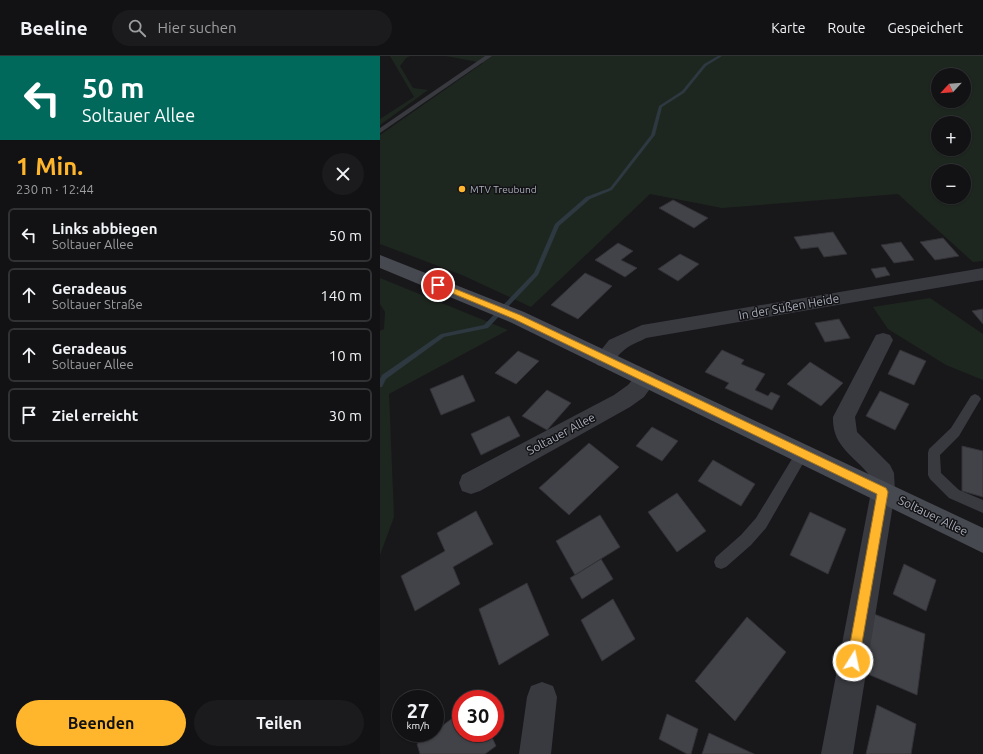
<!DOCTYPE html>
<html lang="de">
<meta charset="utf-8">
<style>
body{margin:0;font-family:Ubuntu,sans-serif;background:#1b1b1d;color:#f1f3f6;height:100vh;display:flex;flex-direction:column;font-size:15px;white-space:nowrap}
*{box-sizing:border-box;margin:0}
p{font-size:13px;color:#9c9ea0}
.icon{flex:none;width:22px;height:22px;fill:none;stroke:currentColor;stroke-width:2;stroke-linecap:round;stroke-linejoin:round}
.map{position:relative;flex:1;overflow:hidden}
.side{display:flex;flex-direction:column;background:#121214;width:380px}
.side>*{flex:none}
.banner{background:#00695c;color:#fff;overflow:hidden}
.needle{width:26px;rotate:244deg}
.fabs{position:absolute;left:551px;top:12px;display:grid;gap:8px}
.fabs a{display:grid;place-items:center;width:40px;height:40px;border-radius:50%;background:#121214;box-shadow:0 1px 3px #0004,0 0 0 1px #313234;font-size:20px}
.speed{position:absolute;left:12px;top:634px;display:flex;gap:8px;font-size:20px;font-weight:700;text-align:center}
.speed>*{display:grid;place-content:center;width:52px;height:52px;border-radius:50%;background:#121214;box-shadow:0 1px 3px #0004,0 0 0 1px #313234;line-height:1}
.speed small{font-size:10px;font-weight:400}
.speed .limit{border:6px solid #d22;background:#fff;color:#111}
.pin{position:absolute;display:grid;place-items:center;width:34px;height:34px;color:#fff;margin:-17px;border:2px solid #fff;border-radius:50%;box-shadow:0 1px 4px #0007}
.me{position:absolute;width:44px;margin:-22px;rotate:10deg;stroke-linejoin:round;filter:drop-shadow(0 0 3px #0008)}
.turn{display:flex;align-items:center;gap:14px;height:84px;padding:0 16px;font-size:18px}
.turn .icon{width:52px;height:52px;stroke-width:2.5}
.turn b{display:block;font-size:28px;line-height:34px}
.round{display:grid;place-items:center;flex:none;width:42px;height:42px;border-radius:21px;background:#1b1b1d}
.headline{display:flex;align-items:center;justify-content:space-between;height:68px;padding:0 16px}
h1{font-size:24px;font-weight:700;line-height:30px;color:#ffb62d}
.button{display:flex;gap:8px;margin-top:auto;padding:8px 16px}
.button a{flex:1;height:46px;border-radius:24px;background:#ffb62d;color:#111;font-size:16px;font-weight:700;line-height:46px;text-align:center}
.button a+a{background:#1b1b1d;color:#f1f3f6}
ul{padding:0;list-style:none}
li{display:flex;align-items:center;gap:12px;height:54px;margin:0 8px 6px;padding:0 8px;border:2px solid #313234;border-radius:6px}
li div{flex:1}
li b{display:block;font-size:15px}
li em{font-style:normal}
header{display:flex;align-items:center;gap:24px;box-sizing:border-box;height:56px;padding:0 20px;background:#121214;border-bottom:1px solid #313234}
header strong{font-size:19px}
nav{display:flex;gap:22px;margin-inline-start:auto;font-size:14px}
.search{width:280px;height:36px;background:#1b1b1d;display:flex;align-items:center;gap:10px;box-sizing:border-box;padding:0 14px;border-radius:22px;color:#9c9ea0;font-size:15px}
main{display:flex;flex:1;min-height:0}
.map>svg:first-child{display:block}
.green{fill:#1e271f;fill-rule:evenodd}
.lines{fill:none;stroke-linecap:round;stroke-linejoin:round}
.stream{fill:#2d3840;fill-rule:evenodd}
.building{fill:#424348;stroke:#323237}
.lane{fill:#393a40;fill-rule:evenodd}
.street{fill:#393a40;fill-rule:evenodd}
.secondary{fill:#474951;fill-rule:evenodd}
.route{fill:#ffb62d;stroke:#a6761d}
.poi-dot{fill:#ffb62d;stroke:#131316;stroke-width:1.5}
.labels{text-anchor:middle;stroke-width:3;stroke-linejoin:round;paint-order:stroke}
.far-poi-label{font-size:10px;fill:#aaafbc;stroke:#131316;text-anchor:start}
.street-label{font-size:12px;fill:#aaafbc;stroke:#131316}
</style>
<header>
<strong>Beeline</strong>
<div class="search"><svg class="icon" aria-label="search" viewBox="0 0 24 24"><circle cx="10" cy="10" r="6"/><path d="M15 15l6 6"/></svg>Hier suchen</div>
<nav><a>Karte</a><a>Route</a><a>Gespeichert</a></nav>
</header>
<main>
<section class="side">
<div class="banner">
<div class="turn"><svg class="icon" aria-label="left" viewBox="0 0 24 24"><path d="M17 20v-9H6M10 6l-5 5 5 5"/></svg><div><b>50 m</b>Soltauer Allee</div></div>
</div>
<div class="headline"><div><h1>1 Min.</h1><p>230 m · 12:44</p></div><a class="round"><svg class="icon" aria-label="close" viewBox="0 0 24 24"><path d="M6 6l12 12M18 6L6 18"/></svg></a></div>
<ul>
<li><svg class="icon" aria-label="left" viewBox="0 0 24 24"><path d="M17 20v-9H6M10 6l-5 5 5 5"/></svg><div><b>Links abbiegen</b><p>Soltauer Allee</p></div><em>50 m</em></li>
<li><svg class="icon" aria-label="ahead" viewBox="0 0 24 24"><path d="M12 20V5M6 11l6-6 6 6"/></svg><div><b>Geradeaus</b><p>Soltauer Straße</p></div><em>140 m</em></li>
<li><svg class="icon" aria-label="ahead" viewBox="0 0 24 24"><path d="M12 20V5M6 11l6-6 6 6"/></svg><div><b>Geradeaus</b><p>Soltauer Allee</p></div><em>10 m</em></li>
<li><svg class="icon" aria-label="arrive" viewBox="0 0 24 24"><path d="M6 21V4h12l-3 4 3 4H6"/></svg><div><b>Ziel erreicht</b></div><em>30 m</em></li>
</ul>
<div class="button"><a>Beenden</a><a>Teilen</a></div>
</section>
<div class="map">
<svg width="603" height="698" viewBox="0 0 603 698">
<rect width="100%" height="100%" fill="#18181b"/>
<path class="green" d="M10,0H30L26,2L20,10L33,32L48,34L0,69V63L34,41Z
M66,0H603V205L593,206L518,138L342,152L270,138L151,251L82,219L0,188V79L103,7ZM558,19H584V45H558ZM558,67H584V93H558ZM558,115H584V141H558Z
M0,222L128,274L9,338L14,461L0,499V275L4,273L5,256L0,248Z
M550,242L603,278V324L566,309L508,273L493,251Z"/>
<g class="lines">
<path class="stream" d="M338,0H342L326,10L304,37L282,51L275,79L232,134L210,143L179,170L158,219L108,272L64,281L6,323L2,331H0V323L2,319L61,278L104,269L154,217L175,168L206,141L230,132L271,79L279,50L302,35L324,8Z"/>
</g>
<path class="building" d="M293,144L328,162L314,172L279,152Z
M453,176L467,198L444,201L438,191L421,193L414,181Z
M563,182L579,200L555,204L540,186Z
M521,186L534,204L514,207L501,189Z
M238,187L253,195L241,204L257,212L245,221L215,204Z
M300,198L319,208L298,225L278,213Z
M505,211L510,219L496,222L491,213Z
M205,217L232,230L198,263L171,249Z
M603,253V268L592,255Z
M459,263L470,282L445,286L435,267Z
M342,294L364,304L361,308L385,318L375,334L388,340L391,336L400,340L392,354L345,332L349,327L325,316Z
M520,294L546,305L534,329L508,318Z
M138,295L159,305L136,328L115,317Z
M430,306L463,327L441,350L407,328Z
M83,319L95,345L61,359L50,333Z
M167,334L191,347L167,374L142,360Z
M500,335L529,348L515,374L486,360Z
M129,360L140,380L101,399L91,378Z
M272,371L298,385L282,405L256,390Z
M209,387L239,411L189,459L159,432Z
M582,390L603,395V441L582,435Z
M333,404L375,428L361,450L318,425Z
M297,437L326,475L297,496L268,456Z
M96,455L113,488L73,511L80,528L35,555L21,520L65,495L57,477Z
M430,456L466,473L448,518L410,499Z
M220,459L240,491L195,519L176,485Z
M221,503L233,523L202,543L190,522Z
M524,508L556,524L546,555L513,538Z
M147,527L169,579L119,609L99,553Z
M233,543L255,583L222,605L201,564Z
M494,558L545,578L537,639L483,616Z
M367,561L406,596L355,665L315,625Z
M497,649L536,668L531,698H486Z
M81,656V677H110L116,690L105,698H40L37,688L52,677H55V675Z
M287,658L318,673L311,698H307L279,683Z
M329,677L374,698H322Z"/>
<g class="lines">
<path class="lane" d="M105,0H112L0,77V72Z
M595,338L599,340L601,343L599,346L579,380L560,399L561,417L579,434L603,444V457L569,442L550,423L548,419V397L549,393L571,372L591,340Z
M423,391L428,393L429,397L386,472L371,489L346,511L341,513L336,511L334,506L336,501L361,479L376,462L418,393Z"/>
<path class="street" d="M603,212V224L266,282C259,286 249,289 243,295C232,304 233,314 217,309L214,303L229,284L262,269Z
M503,277L510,279L513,284L475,361L477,376L510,409L514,417L515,436L473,698H441L491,436L490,420C474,399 452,391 453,361L496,279Z
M266,315L274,317L277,323L264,341L250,351L100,435L91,438L82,435L79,427L82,419L234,339L248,329L258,317Z
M162,626L173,630L177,641L171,698H139L147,641L151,630Z"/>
<path class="secondary" d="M0,199L144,256L603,472V497L130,266L0,212Z"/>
</g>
<path class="route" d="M58,226L140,259L506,432L508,436L478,610L473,612L469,610L467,605L497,438L134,263L55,230L54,229Z"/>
<circle class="poi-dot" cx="82" cy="133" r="4"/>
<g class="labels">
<g class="far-poi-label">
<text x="90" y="137">MTV Treubund</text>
</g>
<g class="street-label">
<text transform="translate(409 251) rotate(-10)" y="4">In der Süßen Heide</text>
<text transform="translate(181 378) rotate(-28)" y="4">Soltauer Allee</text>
<text transform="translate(553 460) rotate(26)" y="4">Soltauer Allee</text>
</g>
</g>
</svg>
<div class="fabs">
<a><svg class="needle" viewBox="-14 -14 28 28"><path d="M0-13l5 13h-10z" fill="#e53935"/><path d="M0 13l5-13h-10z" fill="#9c9ea0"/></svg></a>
<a>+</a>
<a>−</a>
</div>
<div class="speed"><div>27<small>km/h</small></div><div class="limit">30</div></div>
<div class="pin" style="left:58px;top:229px;background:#d93025"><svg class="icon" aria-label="arrive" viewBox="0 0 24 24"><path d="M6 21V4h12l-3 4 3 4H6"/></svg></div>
<svg class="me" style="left:473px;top:605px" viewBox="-20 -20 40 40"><circle r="17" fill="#ffb62d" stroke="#fff" stroke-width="3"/><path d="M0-11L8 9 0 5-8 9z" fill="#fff"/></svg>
</div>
</main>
